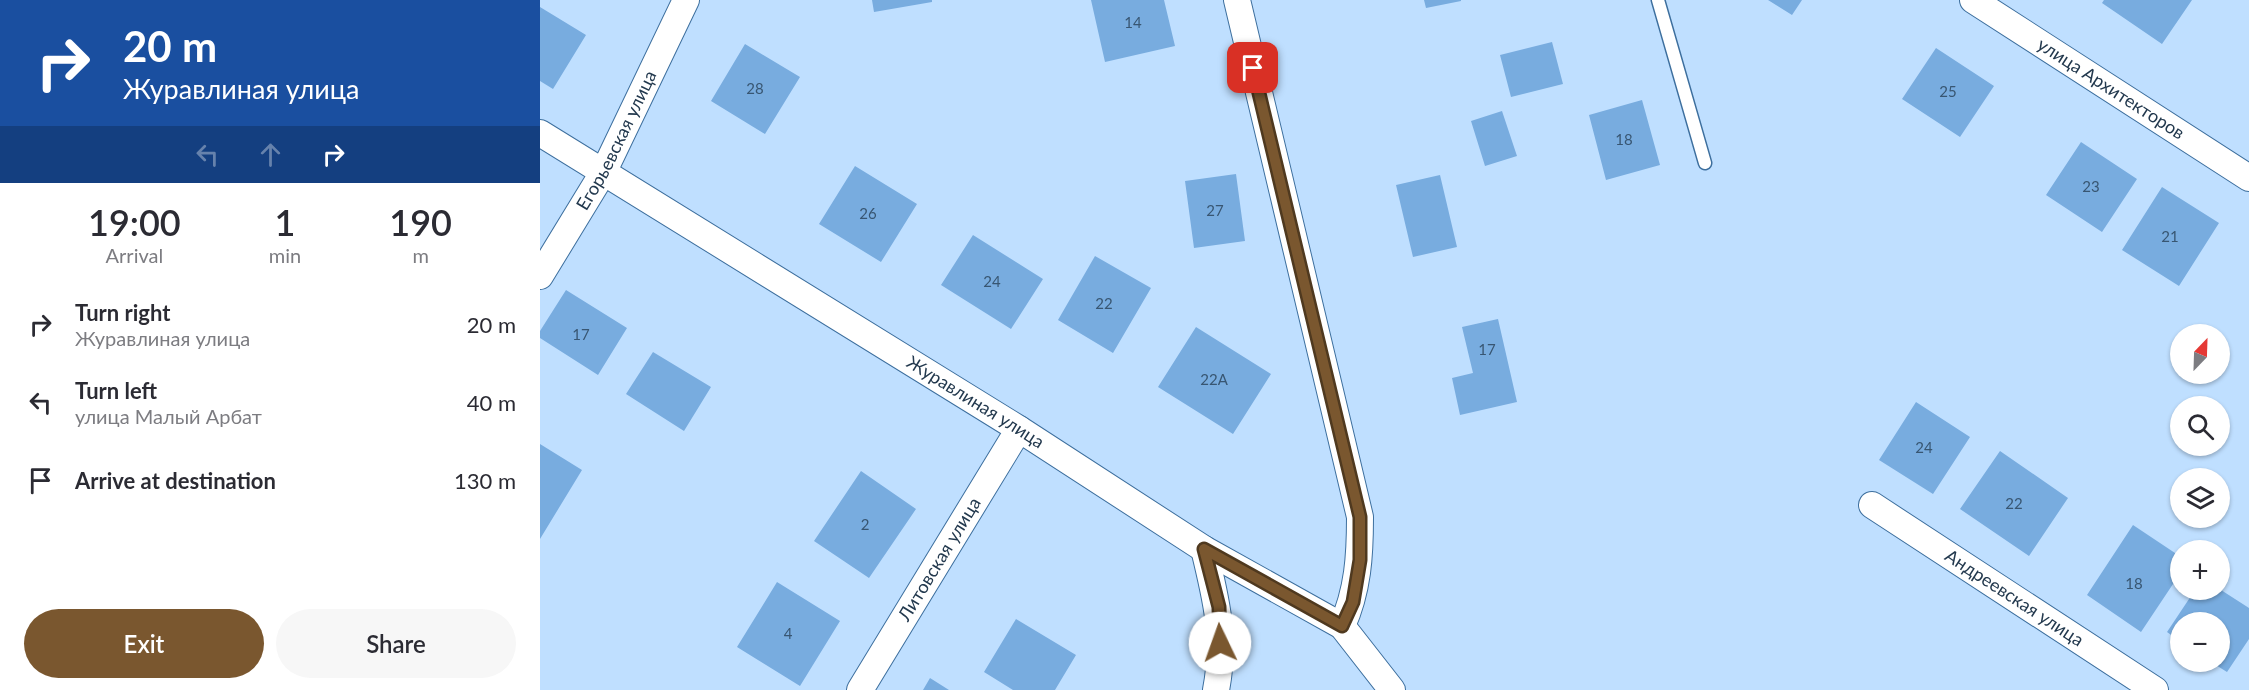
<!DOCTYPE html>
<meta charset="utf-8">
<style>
body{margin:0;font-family:Lato,sans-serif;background:#f7f7f7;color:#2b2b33;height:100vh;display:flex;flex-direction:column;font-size:22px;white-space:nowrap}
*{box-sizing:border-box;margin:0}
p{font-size:20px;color:#7c7c81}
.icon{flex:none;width:33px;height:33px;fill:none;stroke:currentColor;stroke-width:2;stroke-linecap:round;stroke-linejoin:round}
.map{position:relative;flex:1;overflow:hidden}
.sheet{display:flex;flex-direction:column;background:#fff;width:540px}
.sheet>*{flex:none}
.banner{background:#1a4fa0;color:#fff;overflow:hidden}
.needle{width:39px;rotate:23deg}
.controls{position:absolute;left:1630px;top:324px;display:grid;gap:12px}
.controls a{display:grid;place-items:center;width:60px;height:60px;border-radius:50%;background:#fff;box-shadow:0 2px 4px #0004;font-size:30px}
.pin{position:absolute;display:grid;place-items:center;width:51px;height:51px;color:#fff;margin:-26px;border-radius:12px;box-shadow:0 3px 9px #0006}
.me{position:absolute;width:66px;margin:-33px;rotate:357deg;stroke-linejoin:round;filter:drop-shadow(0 0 4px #0008)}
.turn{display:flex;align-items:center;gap:21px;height:126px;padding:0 24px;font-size:27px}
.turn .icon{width:78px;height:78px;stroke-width:2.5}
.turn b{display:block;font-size:42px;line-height:51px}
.lanes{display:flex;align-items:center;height:57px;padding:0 24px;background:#0003;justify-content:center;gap:30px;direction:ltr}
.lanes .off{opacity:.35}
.eta{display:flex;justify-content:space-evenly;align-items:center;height:102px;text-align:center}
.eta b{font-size:36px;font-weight:600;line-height:42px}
.primary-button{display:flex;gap:12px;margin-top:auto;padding:12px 24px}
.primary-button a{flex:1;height:69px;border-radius:36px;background:#7a572f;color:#fff;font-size:24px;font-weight:600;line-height:69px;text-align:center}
.primary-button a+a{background:#f7f7f7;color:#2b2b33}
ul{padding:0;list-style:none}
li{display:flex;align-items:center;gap:18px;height:78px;padding:0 24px}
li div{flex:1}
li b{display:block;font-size:22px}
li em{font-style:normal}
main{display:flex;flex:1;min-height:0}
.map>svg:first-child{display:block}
.building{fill:#78acdf}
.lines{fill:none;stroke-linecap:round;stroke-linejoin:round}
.lane-casing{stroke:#3d6f9e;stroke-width:15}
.street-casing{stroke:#3d6f9e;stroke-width:28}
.lane{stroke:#fff;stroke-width:12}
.street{stroke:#fff;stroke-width:26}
.route-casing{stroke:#4f391f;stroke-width:15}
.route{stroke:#7a572f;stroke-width:10}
.labels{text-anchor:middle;stroke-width:5;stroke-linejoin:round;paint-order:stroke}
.number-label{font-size:15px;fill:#385672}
.street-label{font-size:18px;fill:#23394e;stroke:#bfdfff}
</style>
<main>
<section class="sheet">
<div class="banner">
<div class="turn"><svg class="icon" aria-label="right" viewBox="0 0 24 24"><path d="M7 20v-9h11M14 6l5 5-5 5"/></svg><div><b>20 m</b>Журавлиная улица</div></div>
<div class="lanes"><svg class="icon off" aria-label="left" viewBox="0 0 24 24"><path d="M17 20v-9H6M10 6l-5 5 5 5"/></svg><svg class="icon off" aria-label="ahead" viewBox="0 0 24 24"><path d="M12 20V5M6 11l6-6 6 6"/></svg><svg class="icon" aria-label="right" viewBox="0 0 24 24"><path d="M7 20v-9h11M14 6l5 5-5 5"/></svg></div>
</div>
<div class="eta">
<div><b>19:00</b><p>Arrival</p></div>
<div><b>1</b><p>min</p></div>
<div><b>190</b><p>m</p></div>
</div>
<ul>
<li><svg class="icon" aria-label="right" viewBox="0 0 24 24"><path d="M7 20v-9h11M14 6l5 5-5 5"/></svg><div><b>Turn right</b><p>Журавлиная улица</p></div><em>20 m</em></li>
<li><svg class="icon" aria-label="left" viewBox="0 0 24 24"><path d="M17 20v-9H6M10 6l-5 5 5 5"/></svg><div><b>Turn left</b><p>улица Малый Арбат</p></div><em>40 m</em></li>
<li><svg class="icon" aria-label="arrive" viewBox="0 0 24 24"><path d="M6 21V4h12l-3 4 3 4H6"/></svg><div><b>Arrive at destination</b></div><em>130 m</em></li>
</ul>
<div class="primary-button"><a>Exit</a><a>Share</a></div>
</section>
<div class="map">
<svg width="1709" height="690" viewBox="0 0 1709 690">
<rect width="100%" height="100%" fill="#bfdfff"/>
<path class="building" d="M332,0H392V2L334,12Z
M551,0H624L635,46L565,62Z
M884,0H921V1L886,8Z
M1228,0H1262L1252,15Z
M1564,0H1652L1622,44L1562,3Z
M0,7L46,35L13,89L0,81Z
M1012,42L1023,84L971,97L960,55Z
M205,44L260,77L225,134L171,101Z
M1396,48L1454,86L1420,137L1362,99Z
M1102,100L1120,165L1066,180L1049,115Z
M962,111L977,156L945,166L931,121Z
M1541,142L1597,179L1562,232L1506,195Z
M315,166L377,204L341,262L279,224Z
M696,174L705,241L654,248L645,181Z
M900,175L917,247L873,257L856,185Z
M1622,187L1679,223L1639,286L1582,250Z
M433,235L503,279L471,329L401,285Z
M555,256L611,288L573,353L518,320Z
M26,290L87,328L58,375L0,338V331Z
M958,319L977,402L920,415L912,378L933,373L922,327Z
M656,327L731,374L693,434L618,387Z
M113,352L171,387L144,431L86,394Z
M1376,402L1430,437L1393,494L1339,460Z
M0,444L42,470L0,539Z
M1460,451L1528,498L1489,556L1420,509Z
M321,471L376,509L329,578L274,541Z
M1593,525L1641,557V572L1601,632L1547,595Z
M237,582L300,621L260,686L197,647Z
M1655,590H1681L1709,608V639L1687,672L1671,662H1680V622H1641V642L1627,632Z
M476,619L536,655L515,690H473L444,672Z
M390,678L409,690H383Z"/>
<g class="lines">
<g class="lane-casing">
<path id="lane" d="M1118,0L1165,163"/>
</g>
<g class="street-casing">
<g id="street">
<path d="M697,0L820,517C820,556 818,590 802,626"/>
<path id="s1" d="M1433,0L1709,178"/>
<path id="s2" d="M0,133L479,429L664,549L802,626L852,690"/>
<path id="s3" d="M0,276L64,171L146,0"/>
<path id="s4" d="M1332,505L1615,690"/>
<path d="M664,549C676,598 686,639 676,690"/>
<path id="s5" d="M320,690L479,429"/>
</g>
</g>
<use href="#lane" class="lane"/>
<use href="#street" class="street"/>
</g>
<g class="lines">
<g class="route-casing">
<path id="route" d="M680,643L679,607L664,549L802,626L813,602L820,560V517L713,68"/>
</g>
<use href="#route" class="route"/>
</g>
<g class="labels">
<g class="number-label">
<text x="593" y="28">14</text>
<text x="215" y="94">28</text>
<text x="1408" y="97">25</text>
<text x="1084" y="145">18</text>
<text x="1551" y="192">23</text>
<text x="675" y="216">27</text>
<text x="328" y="219">26</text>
<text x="1630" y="242">21</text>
<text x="452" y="287">24</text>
<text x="564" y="309">22</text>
<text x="41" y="340">17</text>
<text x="947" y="355">17</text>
<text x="674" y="385">22А</text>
<text x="1384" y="453">24</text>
<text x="1474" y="509">22</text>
<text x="325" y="530">2</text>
<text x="1594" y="589">18</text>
<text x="248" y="639">4</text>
</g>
<g class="street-label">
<text dy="6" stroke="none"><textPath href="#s1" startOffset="164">улица Архитекторов</textPath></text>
<text dy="6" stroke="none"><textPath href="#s3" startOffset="156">Егорьевская улица</textPath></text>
<text dy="6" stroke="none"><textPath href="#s2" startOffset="512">Журавлиная улица</textPath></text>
<text dy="6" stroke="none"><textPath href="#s5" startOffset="153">Литовская улица</textPath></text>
<text dy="6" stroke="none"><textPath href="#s4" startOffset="170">Андреевская улица</textPath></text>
</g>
</g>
</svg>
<div class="controls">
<a><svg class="needle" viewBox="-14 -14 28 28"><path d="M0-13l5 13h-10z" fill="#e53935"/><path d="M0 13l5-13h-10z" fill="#7c7c81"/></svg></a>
<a><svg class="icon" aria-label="search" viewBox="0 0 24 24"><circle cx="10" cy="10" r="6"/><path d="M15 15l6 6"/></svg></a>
<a><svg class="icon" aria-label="layers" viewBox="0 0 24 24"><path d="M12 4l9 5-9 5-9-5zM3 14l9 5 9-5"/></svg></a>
<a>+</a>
<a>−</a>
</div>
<div class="pin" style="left:713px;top:68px;background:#d93025"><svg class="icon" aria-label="arrive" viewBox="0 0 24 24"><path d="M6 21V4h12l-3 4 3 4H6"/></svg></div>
<svg class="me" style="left:680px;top:643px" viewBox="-20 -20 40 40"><circle r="19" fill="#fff"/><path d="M0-13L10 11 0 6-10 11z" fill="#7a572f"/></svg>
</div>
</main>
